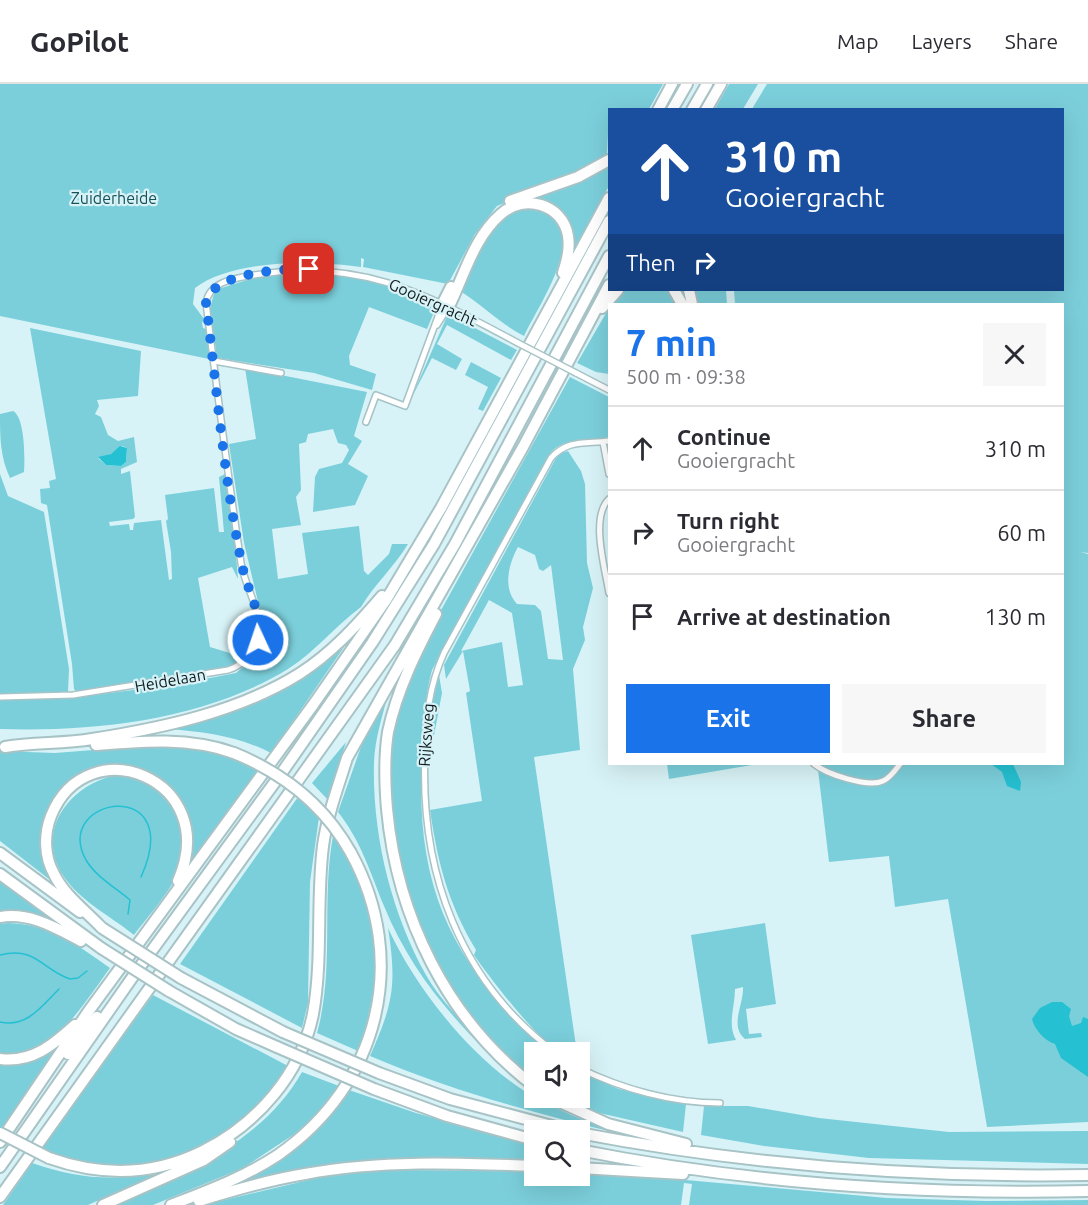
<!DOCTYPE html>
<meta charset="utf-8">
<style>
body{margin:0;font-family:Ubuntu,sans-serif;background:#f7f7f7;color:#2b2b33;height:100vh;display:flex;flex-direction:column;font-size:22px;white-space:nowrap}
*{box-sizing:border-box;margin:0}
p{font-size:20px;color:#7c7c81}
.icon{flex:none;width:33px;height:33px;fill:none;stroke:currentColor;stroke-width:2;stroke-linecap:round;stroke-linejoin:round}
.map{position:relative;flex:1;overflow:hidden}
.side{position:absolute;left:608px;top:219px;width:456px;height:462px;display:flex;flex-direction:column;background:#fff;border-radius:0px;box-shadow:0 6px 24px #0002}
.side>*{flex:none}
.top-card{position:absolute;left:608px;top:24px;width:456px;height:183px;border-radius:0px;box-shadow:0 6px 24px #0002;background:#1a4fa0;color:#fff;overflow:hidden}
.controls{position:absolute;left:524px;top:958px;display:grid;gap:12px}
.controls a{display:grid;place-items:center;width:66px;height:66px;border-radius:0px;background:#fff;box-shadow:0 6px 24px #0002;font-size:30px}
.pin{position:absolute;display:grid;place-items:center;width:51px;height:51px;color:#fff;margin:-26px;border-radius:12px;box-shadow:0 3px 9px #0006}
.me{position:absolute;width:66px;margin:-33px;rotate:357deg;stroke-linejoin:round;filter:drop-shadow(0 0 4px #0008)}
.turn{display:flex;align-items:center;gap:21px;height:126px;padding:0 18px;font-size:27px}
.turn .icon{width:78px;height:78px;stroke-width:2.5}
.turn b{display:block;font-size:42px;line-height:51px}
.then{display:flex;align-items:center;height:57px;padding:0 18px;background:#0003;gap:12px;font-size:22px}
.round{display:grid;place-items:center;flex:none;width:63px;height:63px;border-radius:0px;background:#f7f7f7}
.head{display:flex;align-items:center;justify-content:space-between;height:102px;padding:0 18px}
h1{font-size:36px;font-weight:600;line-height:45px;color:#1a73e8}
.action{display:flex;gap:12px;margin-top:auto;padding:12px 18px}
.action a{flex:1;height:69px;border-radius:0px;background:#1a73e8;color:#fff;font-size:24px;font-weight:600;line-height:69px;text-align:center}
.action a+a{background:#f7f7f7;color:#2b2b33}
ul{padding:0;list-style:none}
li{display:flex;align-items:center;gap:18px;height:84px;padding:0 18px;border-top:2px solid #e1e1e2}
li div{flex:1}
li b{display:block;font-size:22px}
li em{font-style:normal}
header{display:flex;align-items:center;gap:36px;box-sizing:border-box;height:84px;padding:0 30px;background:#fff;border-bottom:2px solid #e1e1e2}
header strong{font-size:28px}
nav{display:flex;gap:33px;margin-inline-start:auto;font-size:21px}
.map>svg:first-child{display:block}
.green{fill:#7bcfdb;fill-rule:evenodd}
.water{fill:#25c0d1}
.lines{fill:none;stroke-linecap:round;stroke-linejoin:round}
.stream{stroke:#25c0d1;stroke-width:1.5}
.street-casing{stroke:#a8c3c6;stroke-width:8}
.highway-casing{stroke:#a8c3c6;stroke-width:14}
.street{stroke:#fff;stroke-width:5}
.highway{stroke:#fff;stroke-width:10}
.street-bridge-casing{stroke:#a8c3c6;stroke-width:8;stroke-linecap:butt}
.highway-bridge-casing{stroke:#a8c3c6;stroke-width:14;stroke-linecap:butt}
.street-bridge{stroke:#fff;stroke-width:5}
.highway-bridge{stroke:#fff;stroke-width:10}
.route{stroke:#1a73e8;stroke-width:10;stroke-dasharray:0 18}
.labels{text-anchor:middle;stroke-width:4.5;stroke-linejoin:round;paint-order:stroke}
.park-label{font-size:16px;fill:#17525a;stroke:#d8f3f7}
.street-label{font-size:16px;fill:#121c1e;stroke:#d8f3f7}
</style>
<header>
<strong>GoPilot</strong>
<nav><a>Map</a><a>Layers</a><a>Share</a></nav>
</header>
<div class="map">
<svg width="1088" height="1121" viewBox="0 0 1088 1121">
<rect width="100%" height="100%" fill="#d8f3f7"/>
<path class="green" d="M0,0H663L649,25L609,26L607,72L579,87L497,122L475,150L448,200L363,183L364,175L361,174V183C316,176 232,175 195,204L193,220L204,235L202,239L203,244L206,245L212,274L209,275L0,232Z
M729,0H758L743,25H715Z
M767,0H1088V469L1080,468L1088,470V1038L987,1043L948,815L895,823L889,772L829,778L818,686L813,680H1062V220H735L734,206H1062V26L752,25Z
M609,78V102L569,174L568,143L531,113Z
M528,122C599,137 542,214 524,252C500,240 482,220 458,206C477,170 487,135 528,122Z
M324,187L372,195L437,221L427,245L369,223L349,272L350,281L376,290L372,306L314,289L217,274L210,224L215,206L273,188Z
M625,206H670L677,220H612Z
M694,206H726L727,220H697Z
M609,224V290L596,288L577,279Z
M448,230L517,266L511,276L447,241L437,260L462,275L456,286L432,274L410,317Z
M30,244L141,267L138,312L97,316L99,322L95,330L101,333L108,351L118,357L134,353L137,378L121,385V390L130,387L135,433L133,435L109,438L110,442L129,440L130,446H133L134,439L161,436L169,496L172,495L171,468L166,437L168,435L165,411L214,404L219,448H224L219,393L225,390L229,421H232L238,495L232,483L198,494L210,563L233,570L235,565H252L233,582L77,608L74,605L72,580L47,421L41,419L40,405L50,404L49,397L56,395ZM122,362L127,364L126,378L121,382L106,381L98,374L111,370Z
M471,278L501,294L483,327L478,325L488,303L465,291Z
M245,284L367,308L354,352L362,357L348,380L368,392L355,421L313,428L315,393L319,385L342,379L349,366L346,361L338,359L333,345L308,350L306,358L299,360L301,406L296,413L301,441L272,445L278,495L308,490L302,449L359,442L364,487L368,491L389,470L392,460H408C394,483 374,501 361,523C335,542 316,567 288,585C205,636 94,648 0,645V615H62L173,601L236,589L255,573L266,551L244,459L229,360L256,355Z
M570,293L609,313V353C588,358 562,352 549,371L432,586C424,616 423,646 422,677C415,807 454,883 551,969H534V999L496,967L442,894L403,803L386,699L391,634L435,537Z
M13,327C25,333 25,375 24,388L10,394C0,373 0,352 0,330Z
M568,367L581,387L585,400L587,479L593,504L583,543L585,556L573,585L580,666L534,673L577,969C573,969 566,970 563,969C539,959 490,894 474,871L476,866C448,819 438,780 430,726L482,717L466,609L470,607L463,567L446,595L444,581L556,374L561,369ZM518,463L535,471L539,485L543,487L551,481L563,576L548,575L541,527L535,521L517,520C502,504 509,479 518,463ZM489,516L512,529L523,601L508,603L502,558L461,567Z
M0,390L8,412L44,428L69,585L68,609L0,610Z
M344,563L271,669C238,652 205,648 169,645L249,621L302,594Z
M439,591L442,609L426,694L430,630Z
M388,611C382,633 375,655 374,678C372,750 391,828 426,891C442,919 467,942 488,965L486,967C443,924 407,879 384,822C370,788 361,757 338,728L363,657Z
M346,658L328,716L312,699Z
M157,661L216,666L259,685L187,786C189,771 193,756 190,741C172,655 44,671 43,750C43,763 58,792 63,806L0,757V667L55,669Z
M667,680H758L669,695Z
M116,691C167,697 194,736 179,786C174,803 146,835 134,851C112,833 85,820 67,797C31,751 68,701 116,691Z
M298,713L319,733L310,798L308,919L302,944L180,880Z
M333,752C382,819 385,890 358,967L317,949C335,885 321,817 333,752Z
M0,795L56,840L0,833Z
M8,839C49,840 78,861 110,884C94,906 65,950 42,963C30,970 13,970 0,969V840Z
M765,839L776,920L746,925L749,950L761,949L762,953L745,955C729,942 744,920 743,903L735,905C735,924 727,939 736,956L708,960L691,851Z
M388,844C415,903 470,973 526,1008C553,1024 586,1038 617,1049C531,1028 452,1007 370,972C393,920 397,901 388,844Z
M153,911L288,982C257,1032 193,1082 131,1083C100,1084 69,1076 41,1065Z
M65,956L0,1047V979C30,977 42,977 65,956Z
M302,988L339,1002L311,1036L293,1051L243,1084L153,1121H112C184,1088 261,1060 302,988Z
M579,988L619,1005L686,1020L683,1048L577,1024L556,1014H579Z
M349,1006L416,1029L534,1062V1076L384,1075L352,1079L227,1104C278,1085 318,1050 349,1006Z
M704,1022H748L819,1034L949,1048L1088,1047V1080L869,1074L764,1062L701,1051Z
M32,1079C79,1095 110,1097 159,1089L88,1121H3Z
M382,1086L534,1087V1092H579V1088L619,1090L887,1114L986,1117L1088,1116V1121H689L692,1100L684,1099L681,1121H203L317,1094Z"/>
<path class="water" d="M120,362L127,364L126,378L121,382L106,381L98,373L111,370Z
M991,680H1013L1021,698L1020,707L1007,702L1002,688Z
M1052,918H1062L1071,925L1069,932L1072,942L1081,939L1083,933L1088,935V993L1061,974L1055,960C1045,957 1034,945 1032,935L1040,924Z"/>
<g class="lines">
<path class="stream" d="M128,830L130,816C116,804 96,793 86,776C51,712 187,691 141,793
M0,871C36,862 41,885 70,895L78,894L87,887
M0,938C27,944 42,922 59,905"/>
<g class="street-casing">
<path id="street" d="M437,241L449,222
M214,277L281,289
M576,289L609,306
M366,338L376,311L405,322L443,219
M603,358L609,390
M609,415C590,433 605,484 609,509
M0,613L73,611L228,586C242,582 258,566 259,550C261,525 245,503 241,479C228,392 217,306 206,219C209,199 231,195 248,192C358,172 425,209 518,259
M814,680C826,690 868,704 883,697C890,694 896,685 900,680
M556,969C459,897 420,788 425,670C426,633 429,602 444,569L551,374C568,355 586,360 609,357
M579,984C622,1005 672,1019 720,1019"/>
</g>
<g class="highway-casing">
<path id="highway" d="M658,26L672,0
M672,26L687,0
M692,26L707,0
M706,26L721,0
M510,117L578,93L609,76
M674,206L682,220
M689,206L692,220
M443,219L451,203
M449,222C464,192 474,153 501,130C524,109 563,120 568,152C570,165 567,176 563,189
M602,224L618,206
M436,530C416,568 397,606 388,648C384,673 385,701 387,725C397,833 447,936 534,1002
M96,661C142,657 190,653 234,669
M5,663C34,658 63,660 92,655C162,644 238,628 299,590C332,569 357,541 382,512
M0,769L80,828
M0,790L101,864
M0,833C30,828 56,844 81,857
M102,844C86,827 64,811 54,790C44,772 44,750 51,732C87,642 223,695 178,797
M181,894L283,948
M169,907L236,945L277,963
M68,970L97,933
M0,975C32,979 53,961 75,941
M379,989L450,1015L571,1047
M374,1005L447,1032L534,1056
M551,1014L608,1040L686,1060
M579,1049C746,1081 918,1094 1088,1091
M0,1058L88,928L313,621L386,516L441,424L609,114
M579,1066C746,1099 918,1111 1088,1107
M49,1074C100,1092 153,1092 203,1067C257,1040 301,990 313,930C323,875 316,817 323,762C327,732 338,703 347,674L523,363L609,201
M0,1083L134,891L283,687L372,559L434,460L609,137
M579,1084L683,1090
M0,1113L395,561L455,460L609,172
M199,1117C234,1106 269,1096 305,1090C380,1076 458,1079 534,1082
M103,1121L204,1076L230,1058
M171,1121C207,1107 245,1093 278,1071C379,1001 410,877 351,769"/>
</g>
<use href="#street" class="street"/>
<use href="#highway" class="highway"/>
<g class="street-bridge-casing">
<path id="street-bridge" d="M518,259L576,289"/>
</g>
<g class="highway-bridge-casing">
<path id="highway-bridge" d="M234,669C283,689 325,722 351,769
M102,844L181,894
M101,864L169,907
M283,948L379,989
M277,963L374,1005
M0,1049L49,1074"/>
</g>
<use href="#street-bridge" class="street-bridge"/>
<use href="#highway-bridge" class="highway-bridge"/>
</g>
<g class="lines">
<path class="route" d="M258,556C263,529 247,507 242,481C224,395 217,306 206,219C211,188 283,185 309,185"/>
</g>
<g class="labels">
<g class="park-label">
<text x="114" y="120">Zuiderheide</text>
</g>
<g class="street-label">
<text transform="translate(433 218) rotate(24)" y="6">Gooiergracht</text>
<text transform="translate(170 596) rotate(-10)" y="6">Heidelaan</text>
<text transform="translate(426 651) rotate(-86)" y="6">Rijksweg</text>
</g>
</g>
</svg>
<div class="controls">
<a><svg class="icon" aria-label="sound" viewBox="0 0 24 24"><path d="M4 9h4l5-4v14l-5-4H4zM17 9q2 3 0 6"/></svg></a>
<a><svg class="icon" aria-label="search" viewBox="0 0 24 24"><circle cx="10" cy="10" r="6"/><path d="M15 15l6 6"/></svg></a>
</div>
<div class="pin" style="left:309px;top:185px;background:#d93025"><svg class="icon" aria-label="arrive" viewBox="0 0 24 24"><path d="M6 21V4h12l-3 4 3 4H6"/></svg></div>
<svg class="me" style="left:258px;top:556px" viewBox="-20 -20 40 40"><circle r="17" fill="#1a73e8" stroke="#fff" stroke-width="3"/><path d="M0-11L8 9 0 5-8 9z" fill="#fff"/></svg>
<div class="top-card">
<div class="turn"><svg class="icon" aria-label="ahead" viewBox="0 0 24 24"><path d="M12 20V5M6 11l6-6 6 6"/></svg><div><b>310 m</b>Gooiergracht</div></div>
<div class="then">Then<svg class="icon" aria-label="right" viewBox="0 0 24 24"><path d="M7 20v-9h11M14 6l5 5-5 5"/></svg></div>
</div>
<section class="side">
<div class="head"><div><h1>7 min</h1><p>500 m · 09:38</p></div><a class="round"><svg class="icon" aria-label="close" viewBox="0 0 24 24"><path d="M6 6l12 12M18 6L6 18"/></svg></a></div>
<ul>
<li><svg class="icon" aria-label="ahead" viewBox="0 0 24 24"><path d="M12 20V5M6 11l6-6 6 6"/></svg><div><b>Continue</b><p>Gooiergracht</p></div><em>310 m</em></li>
<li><svg class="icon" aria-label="right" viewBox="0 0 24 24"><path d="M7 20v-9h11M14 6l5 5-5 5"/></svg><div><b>Turn right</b><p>Gooiergracht</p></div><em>60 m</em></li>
<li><svg class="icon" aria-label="arrive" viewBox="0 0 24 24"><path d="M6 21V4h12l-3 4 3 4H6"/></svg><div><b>Arrive at destination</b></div><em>130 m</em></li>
</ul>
<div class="action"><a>Exit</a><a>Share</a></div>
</section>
</div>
